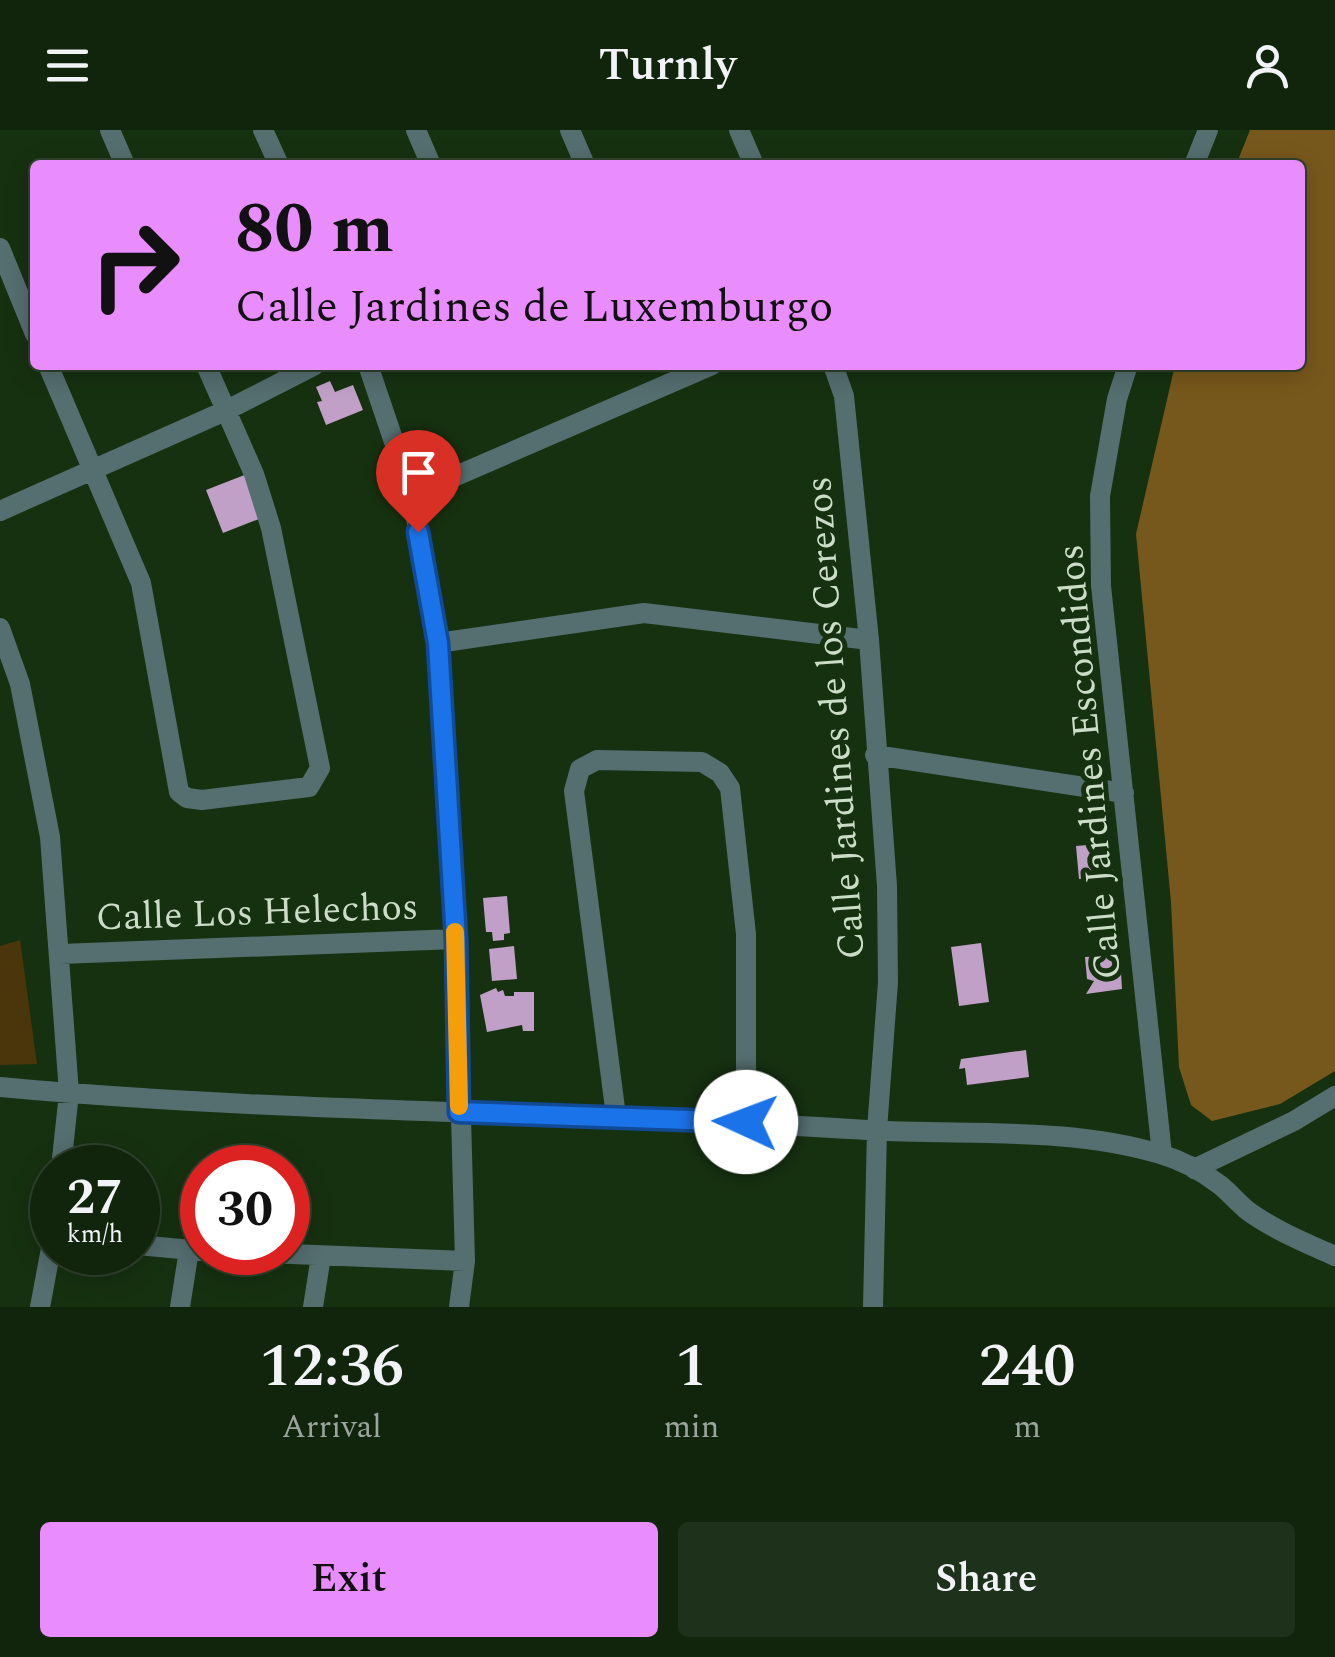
<!DOCTYPE html>
<style>
body{margin:0;font-family:Spectral,serif;background:#1e311a;color:#f1f3f6;height:100vh;display:flex;flex-direction:column;font-size:38px;white-space:nowrap}
*{box-sizing:border-box;margin:0}
p{font-size:32px;color:#9ca59d}
.icon{flex:none;width:55px;height:55px;fill:none;stroke:currentColor;stroke-width:2;stroke-linecap:round;stroke-linejoin:round}
.map{position:relative;height:1177px;overflow:hidden}
.panel{display:flex;flex-direction:column;background:#10250c;flex:1}
.panel>*{flex:none}
.top-card{position:absolute;left:30px;top:30px;width:1275px;height:210px;border-radius:10px;box-shadow:0 5px 25px #0003,0 0 0 2px #30422d;background:#e98dfe;color:#111;overflow:hidden}
.speed{position:absolute;left:30px;top:1015px;display:flex;gap:20px;font-size:50px;font-weight:700;text-align:center}
.speed>*{display:grid;place-content:center;width:130px;height:130px;border-radius:50%;background:#10250c;box-shadow:0 5px 25px #0003,0 0 0 2px #30422d;line-height:1}
.speed small{font-size:25px;font-weight:400}
.speed .limit{border:15px solid #d22;background:#fff;color:#111}
.pin{position:absolute;display:grid;place-items:center;width:85px;height:85px;color:#fff;margin:-102px -42px;border-radius:50% 50% 50% 0;rotate:-45deg;box-shadow:0 0 10px #0007}
.pin .icon{rotate:45deg}
.me{position:absolute;width:110px;margin:-55px;rotate:272deg;stroke-linejoin:round;filter:drop-shadow(0 0 8px #0008)}
.turn{display:flex;align-items:center;gap:35px;height:210px;padding:0 40px;font-size:45px}
.turn .icon{width:130px;height:130px;stroke-width:2.5}
.turn b{display:block;font-size:70px;line-height:85px}
.eta{display:flex;justify-content:space-evenly;align-items:center;height:170px;text-align:center}
.eta b{font-size:60px;font-weight:600;line-height:70px}
.action{display:flex;gap:20px;margin-top:auto;padding:20px 40px}
.action a{flex:1;height:115px;border-radius:10px;background:#e98dfe;color:#111;font-size:40px;font-weight:600;line-height:115px;text-align:center}
.action a+a{background:#1e311a;color:#f1f3f6}
header{display:flex;justify-content:space-between;align-items:center;height:130px;padding:0 40px;background:#10250c;font-size:45px;font-weight:600}
.map>svg:first-child{display:block}
.green{fill:#4b360b}
.forest{fill:#77581c}
.building{fill:#c1a0c8}
.lines{fill:none;stroke-linecap:round;stroke-linejoin:round}
.minor{stroke:#556e70;stroke-width:20}
.route-casing{stroke:#114b97;stroke-width:25}
.route{stroke:#1a73e8;stroke-width:18}
.slow{stroke:#f59e0b;stroke-width:18}
.labels{text-anchor:middle;stroke-width:10;stroke-linejoin:round;paint-order:stroke}
.street-label{font-size:38px;fill:#cbdcc7;stroke:#163110}
</style>
<header><svg class="icon" aria-label="menu" viewBox="0 0 24 24"><path d="M4 6h16M4 12h16M4 18h16"/></svg>Turnly<svg class="icon" aria-label="person" viewBox="0 0 24 24"><circle cx="12" cy="8" r="4"/><path d="M4 21q1-7 8-7t8 7"/></svg></header>
<div class="map">
<svg width="1335" height="1177" viewBox="0 0 1335 1177">
<rect width="100%" height="100%" fill="#163110"/>
<path class="green" d="M20,810L37,934L0,935V816Z"/>
<path class="forest" d="M1250,0H1335V941L1280,974L1212,991L1191,975L1179,937L1171,772L1136,404L1175,235H1300V35H1236Z"/>
<path class="building" d="M330,251L335,262L353,255L363,280L326,295L317,272L322,271L316,257Z
M247,344L264,387L223,403L206,360Z
M1110,713L1113,742L1101,743L1100,747L1079,749L1076,716Z
M507,766L510,803L504,804V810L493,811L492,802H486L483,768Z
M981,813L989,872L959,876L951,817Z
M514,816L517,849L492,851L489,819Z
M1120,825L1122,859L1086,864L1094,851L1087,849L1085,827Z
M496,858L498,862L503,860L505,866H514V862H534V901H523L522,895L487,902L480,865Z
M1026,920L1029,947L967,955L965,938L959,939L961,929Z"/>
<g class="lines">
<path class="minor" d="M110,0L125,35
M263,0L279,35
M416,0L431,35
M570,0L585,35
M739,0L754,35
M1194,35L1208,0
M0,118L35,204
M48,235L141,453L179,662L187,668L202,670L309,657L320,638L271,398L254,344L206,235
M368,235L412,365L438,513L456,809L465,1131L459,1177
M833,235L844,266L869,510L887,756L888,852L877,1000L873,1177
M1128,235L1117,269L1100,366L1101,456L1162,1024
M412,365L712,235
M0,381L225,281L315,235
M0,498L20,554L50,707L69,963L61,1038
M438,513L644,483L869,510
M875,625L1124,663
M60,824L456,809
M0,957C288,984 579,981 867,1000C963,1006 1067,996 1160,1024C1181,1030 1203,1042 1220,1055C1230,1063 1238,1073 1248,1081C1274,1100 1306,1113 1335,1126
M616,986L574,661L580,639L597,630L702,632L720,643L730,658L746,804V992
M1194,1039L1294,991L1335,966
M138,1115L202,1121
M241,1122L465,1131
M40,1177L52,1113
M180,1177L189,1120
M313,1177L321,1126"/>
</g>
<g class="lines">
<g class="route-casing">
<path id="route" d="M418,402L438,513L456,809L459,982L746,992"/>
</g>
<use href="#route" class="route"/>
<path class="slow" d="M455,802L459,976"/>
</g>
<g class="labels">
<g class="street-label">
<text transform="translate(834 588) rotate(-94)" y="13">Calle Jardines de los Cerezos</text>
<text transform="translate(1088 632) rotate(-95)" y="13">Calle Jardines Escondidos</text>
<text transform="translate(257 781) rotate(-2)" y="13">Calle Los Helechos</text>
</g>
</g>
</svg>
<div class="speed"><div>27<small>km/h</small></div><div class="limit">30</div></div>
<div class="pin" style="left:418px;top:402px;background:#d93025"><svg class="icon" aria-label="arrive" viewBox="0 0 24 24"><path d="M6 21V4h12l-3 4 3 4H6"/></svg></div>
<svg class="me" style="left:746px;top:992px" viewBox="-20 -20 40 40"><circle r="19" fill="#fff"/><path d="M0-13L10 11 0 6-10 11z" fill="#1a73e8"/></svg>
<div class="top-card">
<div class="turn"><svg class="icon" aria-label="right" viewBox="0 0 24 24"><path d="M7 20v-9h11M14 6l5 5-5 5"/></svg><div><b>80 m</b>Calle Jardines de Luxemburgo</div></div>
</div>
</div>
<section class="panel">
<div class="eta">
<div><b>12:36</b><p>Arrival</p></div>
<div><b>1</b><p>min</p></div>
<div><b>240</b><p>m</p></div>
</div>
<div class="action"><a>Exit</a><a>Share</a></div>
</section>
